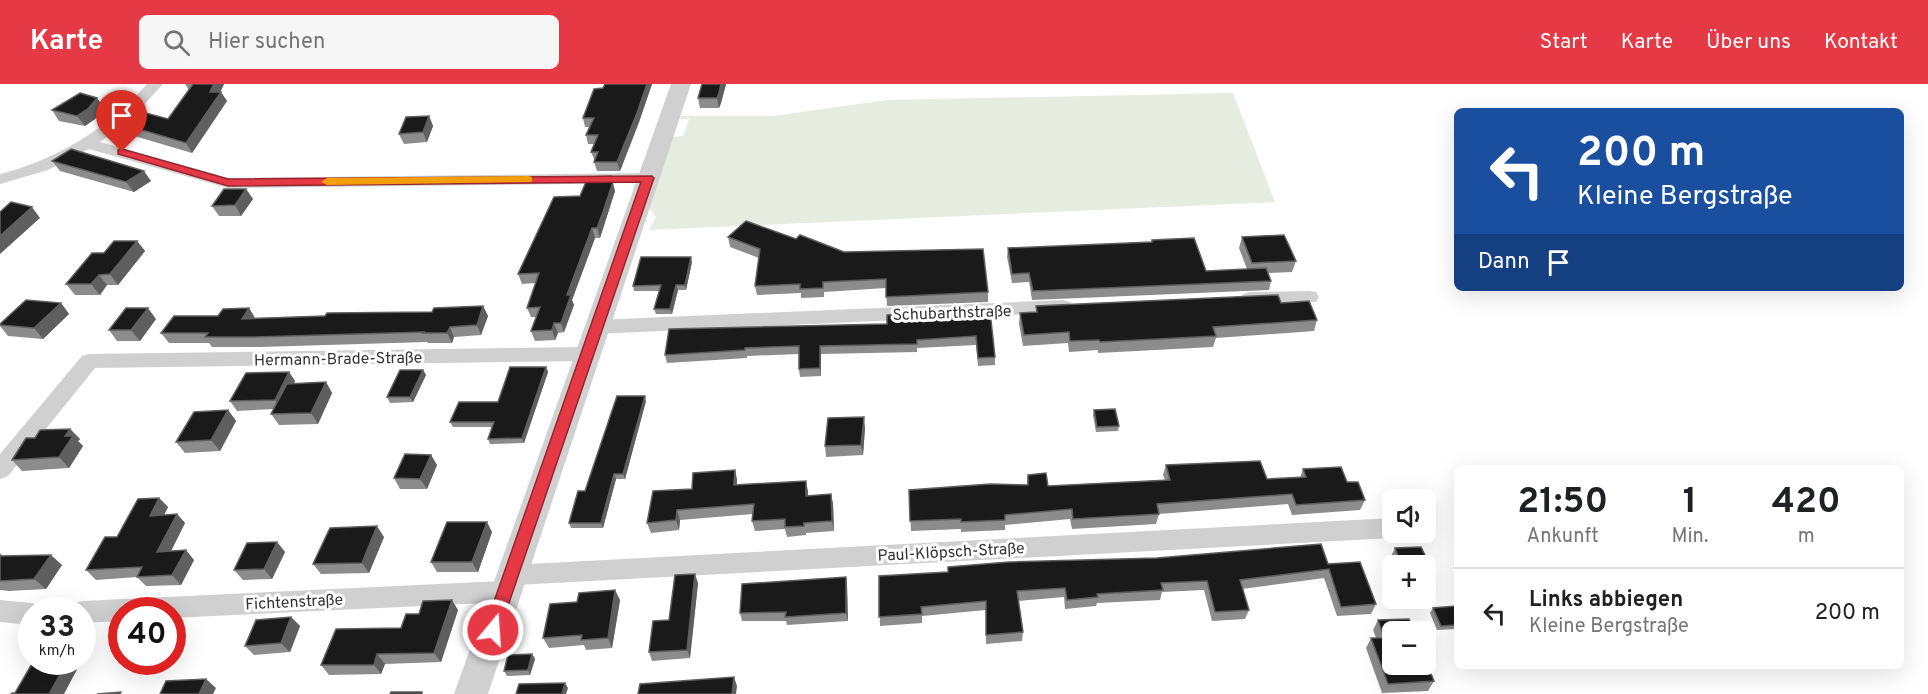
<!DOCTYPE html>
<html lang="de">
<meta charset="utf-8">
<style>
body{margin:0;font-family:Overpass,sans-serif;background:#f6f6f6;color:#202124;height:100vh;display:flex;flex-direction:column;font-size:22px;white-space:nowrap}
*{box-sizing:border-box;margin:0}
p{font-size:20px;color:#757577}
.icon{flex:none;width:33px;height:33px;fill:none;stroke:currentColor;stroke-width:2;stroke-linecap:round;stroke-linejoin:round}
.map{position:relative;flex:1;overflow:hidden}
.side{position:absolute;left:1454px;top:381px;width:450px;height:204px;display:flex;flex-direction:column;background:#fff;border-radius:9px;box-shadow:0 6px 24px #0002}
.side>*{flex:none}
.top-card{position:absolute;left:1454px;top:24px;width:450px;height:183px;border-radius:9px;box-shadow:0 6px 24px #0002;background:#1a4fa0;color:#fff;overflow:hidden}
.fabs{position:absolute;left:1382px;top:405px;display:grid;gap:12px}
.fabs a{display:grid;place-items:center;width:54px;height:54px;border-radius:9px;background:#fff;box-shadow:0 6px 24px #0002;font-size:30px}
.speed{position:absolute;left:18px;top:513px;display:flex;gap:12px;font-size:30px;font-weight:700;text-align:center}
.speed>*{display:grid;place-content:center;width:78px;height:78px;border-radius:50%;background:#fff;box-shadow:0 6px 24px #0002;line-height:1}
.speed small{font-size:15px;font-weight:400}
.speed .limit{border:9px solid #d22;background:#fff;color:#111}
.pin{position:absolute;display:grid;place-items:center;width:51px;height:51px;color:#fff;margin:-62px -26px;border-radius:50% 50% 50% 0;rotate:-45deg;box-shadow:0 0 6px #0007}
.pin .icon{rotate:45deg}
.me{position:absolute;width:66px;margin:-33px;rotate:18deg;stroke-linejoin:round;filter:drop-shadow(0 0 4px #0008)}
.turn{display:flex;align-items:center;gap:21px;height:126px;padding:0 24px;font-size:27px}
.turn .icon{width:78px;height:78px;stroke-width:2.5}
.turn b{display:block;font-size:42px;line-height:51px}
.then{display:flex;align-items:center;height:57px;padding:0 24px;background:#0003;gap:12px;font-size:22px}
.eta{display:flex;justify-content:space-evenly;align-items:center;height:102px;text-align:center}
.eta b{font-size:36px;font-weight:700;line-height:42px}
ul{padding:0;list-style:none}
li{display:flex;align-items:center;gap:18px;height:90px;padding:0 24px;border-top:2px solid #e0e0e0}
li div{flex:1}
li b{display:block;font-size:22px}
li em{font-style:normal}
header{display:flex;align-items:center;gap:36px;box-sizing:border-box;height:84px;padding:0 30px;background:#e63946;color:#fff}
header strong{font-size:28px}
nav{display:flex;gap:33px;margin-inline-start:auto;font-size:21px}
.search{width:420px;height:54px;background:#f6f6f6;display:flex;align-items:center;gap:15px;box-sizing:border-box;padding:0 21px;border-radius:9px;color:#757577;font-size:22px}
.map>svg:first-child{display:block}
.green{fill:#e6ecdf}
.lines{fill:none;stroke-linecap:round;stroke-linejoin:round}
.minor{fill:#d0d0d0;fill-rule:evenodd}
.tertiary{fill:#d0d0d0;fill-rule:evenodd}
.wall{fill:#8c8c8c}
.shaded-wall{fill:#5f5f5f}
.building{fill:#1a1a1a;stroke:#5f5f5f;stroke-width:1.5}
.route{fill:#e63946;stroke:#96252e;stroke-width:1.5}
.slow{fill:#f59e0b}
.labels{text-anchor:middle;stroke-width:6;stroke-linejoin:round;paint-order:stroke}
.street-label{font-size:16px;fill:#333;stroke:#fff}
</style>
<header>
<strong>Karte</strong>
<div class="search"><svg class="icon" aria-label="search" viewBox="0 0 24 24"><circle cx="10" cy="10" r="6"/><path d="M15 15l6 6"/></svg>Hier suchen</div>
<nav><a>Start</a><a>Karte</a><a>Über uns</a><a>Kontakt</a></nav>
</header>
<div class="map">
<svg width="1928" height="610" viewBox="0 0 1928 610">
<rect width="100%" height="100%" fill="#fff"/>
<path class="green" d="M1233,9L1275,118L649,146L656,133L648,122L671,53L683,52L689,35H680L681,32H773L887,16Z"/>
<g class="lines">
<path class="minor" d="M147,0H163L131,35L100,58L229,94L648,89L654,90L657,94L654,98L648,99L228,104L89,65L48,86L0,100V90C56,76 109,44 147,0Z
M1309,207L1316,208L1319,213L1316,218L1250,222L1243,220L1240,215L1243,210L1250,208Z
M1063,216L1070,218L1073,223L1070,228L596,250L589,248L586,243L589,238L596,236Z
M587,263L594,265L597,270L594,275L587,277L95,284L8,392L0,395V370L82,272L89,270Z
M1392,434V448H1402L1392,454L516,501L518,507L515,515L506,518L172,534V526H122V537L82,539V526H70L73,520L82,517L502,497L499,491L502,484L511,481Z
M0,516L32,519L41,522L43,526H32V541L0,538Z"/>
<path class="tertiary" d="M671,0H691L488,610H454Z"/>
</g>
<path class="wall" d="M185,0H224L220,8L227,17L192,69L131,51L125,41L168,35L189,6Z
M605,0H652L639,38L620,87H597L594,78L595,77L591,68L595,60H588L586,51L589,43H585L583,34Z
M702,0H726L721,19L719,24H700L698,14Z
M97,14L104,24L95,35L85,42L59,37L52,26Z
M429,32L433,42L427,58L404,60L399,50Z
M52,77L151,97L134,108L60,87Z
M611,92L615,107L600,154H595L572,216L574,221L564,248L558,249L555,256L535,257L531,247L536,233H531L527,224L536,199L522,200L518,190L580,112Z
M246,105L253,115L241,132H219L212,122Z
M728,153L796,155L844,168L988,208V218L887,222L886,204L824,208V213L801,214V209L757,211L755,202L759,174L730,163Z
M1242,153L1296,177L1292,188L1268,189L1271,197L1269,206L1032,216L1029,198L1012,199L1007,173L1008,164L1152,158V156L1206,187L1247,185L1239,164Z
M137,157L145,167L118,201H107L100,211H75L66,200L104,169Z
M692,178L686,206H678L672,230H656L654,225L659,207H634L633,202Z
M61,219L69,230L43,255L8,252L0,242V240Z
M1281,219L1317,236L1314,247L1216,254L1213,263L1098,269V266L1069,268L1068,259L1023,262L1019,240L1020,229L1036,228V222Z
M483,222L488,232L481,251L454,253L452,259H428L427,258L260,263H212L209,259H169L161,249L249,224L255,234L432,228Z
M990,227L995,273V281L978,282L976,261L917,264V268L821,270V292L800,293L799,285V270L747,272V274L667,279L665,271Z
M156,235L140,257H117L109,246Z
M546,283L548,288L524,359L490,360L488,355L492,343H453L450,338L498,318Z
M423,286L426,291L413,318L390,319L387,313Z
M289,288L295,297L294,300L326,298L332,309L318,340L279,341L271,330L274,325L237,327L230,317Z
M646,317L625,395H616L603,444H571L569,439L585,407Z
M228,326L236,337L220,367L185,369L176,358Z
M1094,326L1119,342L1118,347L1096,348L1093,331Z
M865,344L863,371L826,373L825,362Z
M70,345L80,355L78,357L83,362L69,384L22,387L12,376L35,354Z
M431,371L437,381L427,405H400L394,394Z
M1166,381L1267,395L1300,394L1303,385L1347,398L1365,416L1360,426L1292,431L1288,420L1159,430L1156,440L1072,445L1070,435L1005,441V446L961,448V445L911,447L909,406L1027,401L1028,391L1048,402L1165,396L1163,391Z
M735,386L737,396V401L808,407V412L831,410L833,420L834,447L806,449V451L787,453L785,445L755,447L752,437L753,430L680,436L679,446L651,449L647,439L692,405Z
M159,414L168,423L164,431L177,430L185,439L171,467L194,476L181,501L146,502L137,493L96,496L86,486L117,453Z
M492,448L478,488H437L431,478Z
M384,453L369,489L321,490L313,480Z
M277,458L285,468L272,495L243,496L234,486Z
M1421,463L1434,489L1428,499L1425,500V482H1393L1390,474L1395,464Z
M0,469L3,472L62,481L46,505L9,507L0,506Z
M1328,480L1376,520L1371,530L1337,532L1324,494L1242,505L1249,526L1245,535L1212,537L1204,506L1162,508L1160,516L1097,519L1096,522L1065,525L1064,513L1018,517L1023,548L1022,557L986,560V526L922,532V539L880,542L879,492Z
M846,493L847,501L848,537L787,541L786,537H742L740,529Z
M698,499L690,574L652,577L649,568L669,536Z
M615,506L620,516L612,564L586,566L584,561L549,564L543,554L577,518Z
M1456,522V545L1437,546L1430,529L1433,524Z
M458,526L441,578L385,580L381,590L329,591L321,581L401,544L419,530Z
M291,533L300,542L290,568L254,571L245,562Z
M1378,536L1434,597L1428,607L1382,609L1366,564L1371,554H1376L1373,546Z
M532,570L535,575L530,591L507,592L504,587Z"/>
<path class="shaded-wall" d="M214,0H224L218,13L221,8L227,17L192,69L186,59Z
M647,0H652L639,38L620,87L617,78Z
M721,0H726L721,19L719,24L717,14Z
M97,14L104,24L95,35L85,42L77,32Z
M429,32L433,42L427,58L423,48Z
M144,87L151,97L134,108L126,98Z
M611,92L615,107L600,154L597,144Z
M246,105L253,115L241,132L235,121Z
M32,123L40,134L0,170V152Z
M592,144L595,154L572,216L574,221L564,248L561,239L567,211Z
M137,157L145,167L118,201L110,190Z
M691,173L692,178L686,206L685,201Z
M99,191L107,201L100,211L91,200Z
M676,201L678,206L672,230L670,225Z
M61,219L69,230L43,255L34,244Z
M483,222L488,232L481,251L477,241Z
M148,224L156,235L140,257L131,246Z
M249,224L255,234L242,235Z
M554,239L558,249L555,256L552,246Z
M450,243L454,253L452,259L447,249Z
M820,262L821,270V292L820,284Z
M546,283L548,288L524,359L522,354Z
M423,286L426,291L413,318L410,313Z
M289,288L295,297L281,325L275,316Z
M326,298L332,309L318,340L311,329Z
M645,312L646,317L625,395L623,390Z
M228,326L236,337L220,367L211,356Z
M864,333L865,344L863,371L861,361Z
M70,345L80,355L78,357L83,362L69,384L59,373L65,352Z
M431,371L437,381L427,405L420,395Z
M735,386L737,396L736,411L734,401Z
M614,390L616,395L603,444L601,439Z
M806,397L808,407L807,422L806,412Z
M831,410L833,420L834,447L832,437Z
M159,414L168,423L159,441L150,432Z
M677,426L680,436L679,446L676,436Z
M177,430L185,439L166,477L157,468Z
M487,438L492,448L478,488L472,478Z
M377,442L384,453L369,489L362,479Z
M277,458L285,468L272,495L264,485Z
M186,466L194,476L181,501L172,491Z
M51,471L62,481L46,505L34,495Z
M695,490L698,499L690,574L687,566Z
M846,493L847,501L848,537L846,529Z
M615,506L620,516L612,564L608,554Z
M452,516L458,526L441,578L434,569Z
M291,533L300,542L290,568L281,559Z
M85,545L94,553L82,575V550Z
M377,570L385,580L381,590L374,581Z
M532,570L535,575L530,591L528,586Z
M67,578H81L64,610H49Z
M734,593L737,602L736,610H732Z
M206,595L216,604L213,610H199Z
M565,599L568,604L566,610H562Z"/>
<path class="building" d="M193,0H214L210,8H221L186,59L125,41L146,29L168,35Z
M605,0H647L637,29L617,78H594L598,68H591L598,51H586L594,34H583L594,5L603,4Z
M702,0H721L719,9L717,14H698Z
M80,9L97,14L88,25L77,32L52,26Z
M429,32L423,48L399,50L406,33Z
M71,65L144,87L126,98L52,77Z
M611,92L609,98H613L603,128L597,144H592L567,211H571L561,239H554L552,246L531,247L540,223L527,224L539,189L518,190L554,113L580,112L588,93Z
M224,105H246L235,121L212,122Z
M11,118L32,123L0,152V128Z
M746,137L796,155L800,151L844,168L983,165L988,208L886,213V195L823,198V204L800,205V200L755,202L760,165L728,153Z
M1284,151L1296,177L1252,179L1242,153Z
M1194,154L1206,187L1266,184L1271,197L1033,207L1029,189L1012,190L1008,164L1152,158V156Z
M114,157H137L110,190L99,191L91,200H66L92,169H104Z
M641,173H691L685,201H676L670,225H654L661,201L633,202Z
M1278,211L1281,219L1309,217L1317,236L1213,243L1216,252L1100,258L1099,256L1070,257L1069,248L1024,251L1020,229L1037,228L1036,222Z
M26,216L61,219L34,244L0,241V240Z
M483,222L477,241L450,243L447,249H423L424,248L254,253H205L208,249H161L174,232H218L223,225L249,224L242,235L325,232L327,229L432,228L434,224Z
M126,224H148L131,246H109Z
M990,227L995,273L978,274L976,252L917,256V260L820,262V284L799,285V262L745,264V266L665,271L669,245L887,240V231Z
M510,283H546L522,354L488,355L494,338H450L459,318H498Z
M400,286H423L410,313H387Z
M289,288L275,316L230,317L246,289Z
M326,298L311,329L271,330L287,300Z
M617,312H645L623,390H614L601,439H569L578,407H585Z
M1115,325L1119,342L1097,343L1094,326Z
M228,326L211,356L176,358L194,328Z
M864,333L861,361L825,362L828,334Z
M70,345L65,352H73L59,373L12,376L26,354H35L40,346Z
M405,370L431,371L420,395L394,394Z
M1260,377L1267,395L1306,393L1303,385L1341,383L1347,398H1358L1365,416L1296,421L1292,410L1157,420L1159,430L1073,435L1072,425L1005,431V436L961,438V435L910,437L909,406L990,400L1028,401V391L1046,389L1048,402L1170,396L1166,381Z
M735,386L734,401L806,397V412L831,410L832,437L804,439V442L785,443V435L752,437L754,420L677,426L676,436L647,439L653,407L692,405L693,389Z
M159,414L150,432L177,430L157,468L186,466L172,491L137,493L142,483L86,486L105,453H117L138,415Z
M447,438H487L472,478H431Z
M377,442L362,479L313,480L330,444Z
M277,458L264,485L234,486L247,459Z
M1321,460L1328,480L1360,478L1376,520L1341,523L1329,485L1240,496L1249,526L1215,528L1207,497L1161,499L1163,506L1097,510L1098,513L1067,516L1065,504L1017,507L1023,548L986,551V517L921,523L922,530L879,533V492L948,488V483L1009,478L1157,474Z
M1421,463L1434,489L1425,490V482H1402L1395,464Z
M51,471L34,495L0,497V472Z
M695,490L687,566L649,568L653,537L669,536L675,491Z
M846,493V529L785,533L786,528L740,529L742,500Z
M615,506L608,554L581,556L582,551L543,554L550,520L577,518L579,509Z
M452,516L434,569L377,570L374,581H321L336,545L401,544L406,530H419L423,517Z
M1456,522V541L1441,542L1433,524Z
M291,533L281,559L245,562L256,536Z
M1409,535L1414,548H1392V580H1425V575L1434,597L1388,600L1371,554H1384L1378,536Z
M532,570L528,586L504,587L508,571Z
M33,578H67L49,610H11L12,609H15Z
M734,593L732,610H638L640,600Z
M206,595L199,610H160L166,597Z
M565,599L562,610H516L519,600Z
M121,608L120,610H97Z
M391,608H422V610H390Z"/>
<path class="route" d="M122,65L228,95L652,92L654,94L498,551L493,553L487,551L484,546L641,98L228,102L118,70V66Z"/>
<path class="slow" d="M528,92L532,93V98L327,101L321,98L327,94Z"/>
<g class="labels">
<g class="street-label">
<text transform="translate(952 228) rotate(-2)" y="6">Schubarthstraße</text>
<text transform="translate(338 274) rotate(-1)" y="6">Hermann-Brade-Straße</text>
<text transform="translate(951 467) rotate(-3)" y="6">Paul-Klöpsch-Straße</text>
<text transform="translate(294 517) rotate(-3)" y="6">Fichtenstraße</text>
</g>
</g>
</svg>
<div class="fabs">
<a><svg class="icon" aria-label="sound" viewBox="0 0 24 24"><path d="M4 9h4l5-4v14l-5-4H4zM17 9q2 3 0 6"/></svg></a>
<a>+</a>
<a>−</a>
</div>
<div class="speed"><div>33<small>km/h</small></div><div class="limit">40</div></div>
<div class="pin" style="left:122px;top:68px;background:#d93025"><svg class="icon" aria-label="arrive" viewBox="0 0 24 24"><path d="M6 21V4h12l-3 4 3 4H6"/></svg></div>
<svg class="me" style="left:493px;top:546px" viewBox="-20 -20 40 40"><circle r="17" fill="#e63946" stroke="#fff" stroke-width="3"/><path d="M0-11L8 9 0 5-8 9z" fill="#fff"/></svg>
<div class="top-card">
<div class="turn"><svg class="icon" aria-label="left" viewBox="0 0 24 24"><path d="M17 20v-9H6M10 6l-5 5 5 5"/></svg><div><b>200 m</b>Kleine Bergstraße</div></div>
<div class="then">Dann<svg class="icon" aria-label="arrive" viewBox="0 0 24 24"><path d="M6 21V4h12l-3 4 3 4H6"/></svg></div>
</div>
<section class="side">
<div class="eta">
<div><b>21:50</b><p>Ankunft</p></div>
<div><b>1</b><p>Min.</p></div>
<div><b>420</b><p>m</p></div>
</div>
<ul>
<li><svg class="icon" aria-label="left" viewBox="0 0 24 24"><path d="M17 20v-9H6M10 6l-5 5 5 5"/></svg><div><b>Links abbiegen</b><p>Kleine Bergstraße</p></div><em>200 m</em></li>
</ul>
</section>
</div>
